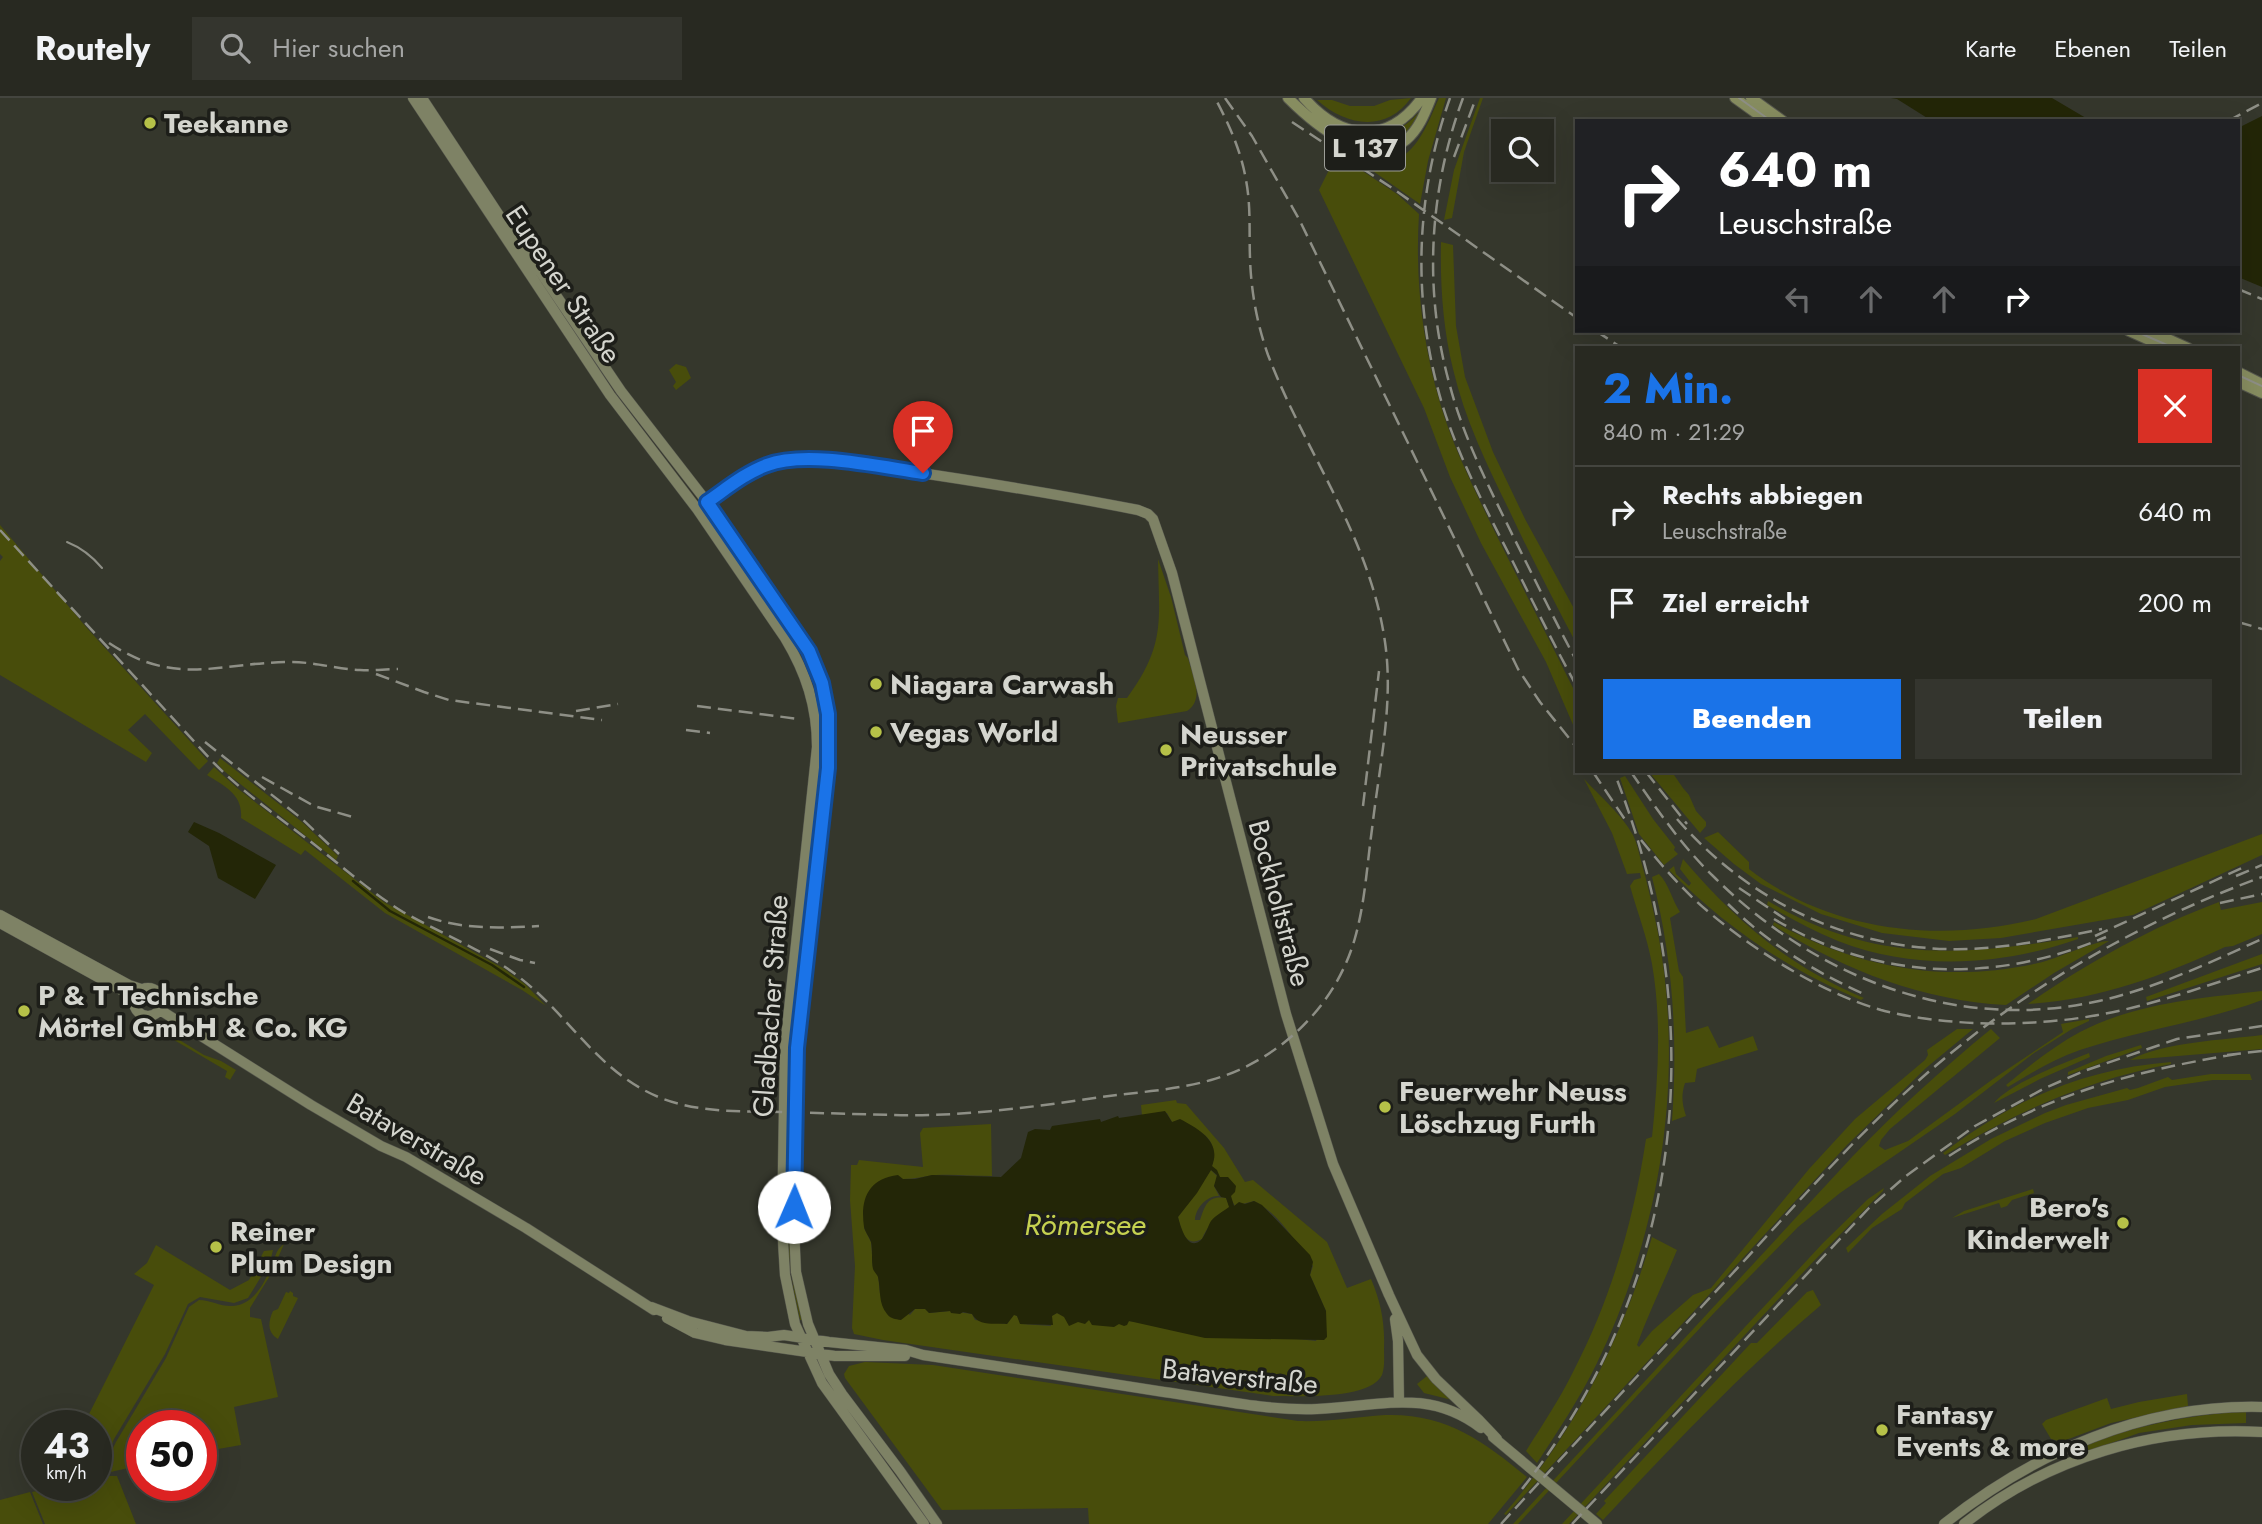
<!DOCTYPE html>
<html lang="de">
<meta charset="utf-8">
<style>
body{margin:0;font-family:Jost,sans-serif;background:#34352e;color:#f1f3f6;height:100vh;display:flex;flex-direction:column;font-size:26px;white-space:nowrap}
*{box-sizing:border-box;margin:0}
p{font-size:23px;color:#a5a6a5}
.icon{flex:none;width:38px;height:38px;fill:none;stroke:currentColor;stroke-width:2;stroke-linecap:round;stroke-linejoin:round}
.map{position:relative;flex:1;overflow:hidden}
.sheet{position:absolute;left:1575px;top:248px;width:665px;height:427px;display:flex;flex-direction:column;background:#282921;border-radius:0px;box-shadow:0 7px 28px #0002,0 0 0 2px #44453f}
.sheet>*{flex:none}
.guide{position:absolute;left:1575px;top:21px;width:665px;height:214px;border-radius:0px;box-shadow:0 7px 28px #0002,0 0 0 2px #44453f;background:#202124;color:#fff;overflow:hidden}
.fabs{position:absolute;left:1491px;top:21px;display:grid;gap:14px}
.fabs a{display:grid;place-items:center;width:63px;height:63px;border-radius:0px;background:#282921;box-shadow:0 7px 28px #0002,0 0 0 2px #44453f;font-size:35px}
.speed{position:absolute;left:21px;top:1312px;display:flex;gap:14px;font-size:35px;font-weight:700;text-align:center}
.speed>*{display:grid;place-content:center;width:91px;height:91px;border-radius:50%;background:#282921;box-shadow:0 7px 28px #0002,0 0 0 2px #44453f;line-height:1}
.speed small{font-size:18px;font-weight:400}
.speed .limit{border:10px solid #d22;background:#fff;color:#111}
.pin{position:absolute;display:grid;place-items:center;width:60px;height:60px;color:#fff;margin:-72px -30px;border-radius:50% 50% 50% 0;rotate:-45deg;box-shadow:0 0 7px #0007}
.pin .icon{rotate:45deg}
.me{position:absolute;width:77px;margin:-38px;rotate:1deg;stroke-linejoin:round;filter:drop-shadow(0 0 5px #0008)}
.turn{display:flex;align-items:center;gap:24px;height:147px;padding:0 28px;font-size:32px}
.turn .icon{width:91px;height:91px;stroke-width:2.5}
.turn b{display:block;font-size:49px;line-height:60px}
.lanes{display:flex;align-items:center;height:66px;padding:0 28px;background:#0003;justify-content:center;gap:35px;direction:ltr}
.lanes .off{opacity:.35}
.round{display:grid;place-items:center;flex:none;width:74px;height:74px;border-radius:0px;background:#34352e}
.headline{display:flex;align-items:center;justify-content:space-between;height:119px;padding:0 28px}
h1{font-size:42px;font-weight:800;line-height:52px;color:#1a73e8}
.cta{display:flex;gap:14px;margin-top:auto;padding:14px 28px}
.cta a{flex:1;height:80px;border-radius:0px;background:#1a73e8;color:#fff;font-size:28px;font-weight:800;line-height:80px;text-align:center}
.cta a+a{background:#34352e;color:#f1f3f6}
ul{padding:0;list-style:none}
li{display:flex;align-items:center;gap:21px;height:91px;padding:0 28px;border-top:2px solid #44453f}
li div{flex:1}
li b{display:block;font-size:26px}
li em{font-style:normal}
header{display:flex;align-items:center;gap:42px;box-sizing:border-box;height:98px;padding:0 35px;background:#282921;border-bottom:2px solid #44453f}
header strong{font-size:33px}
nav{display:flex;gap:38px;margin-inline-start:auto;font-size:24px}
.search{width:490px;height:63px;background:#34352e;display:flex;align-items:center;gap:18px;box-sizing:border-box;padding:0 24px;border-radius:0px;color:#a5a6a5;font-size:26px}
.map>svg:first-child{display:block}
.green{fill:#484d0b}
.water{fill:#232607;fill-rule:evenodd}
.lines{fill:none;stroke-linecap:round;stroke-linejoin:round}
.stream{stroke:#232607;stroke-width:2.5}
.secondary-casing{stroke:#54554c;stroke-width:11}
.primary-casing{stroke:#54554c;stroke-width:12}
.secondary{stroke:#7e8265;stroke-width:10}
.primary{stroke:#878d60;stroke-width:10}
.tram{stroke:#8e8f86;stroke-width:2}
.rail{stroke:#8e8f86;stroke-width:2.5;stroke-dasharray:14 7;stroke-linecap:butt}
.route-casing{stroke:#114b97;stroke-width:18}
.route{stroke:#1a73e8;stroke-width:12}
.poi-dot{fill:#b6c148;stroke:#1d1e19;stroke-width:2.5}
.labels{text-anchor:middle;stroke-width:7;stroke-linejoin:round;paint-order:stroke}
.shield{fill:#1d1e19;stroke:#9d9e98;stroke-width:2}
.shield-label{font-size:26px;font-weight:bold;fill:#d4d5ce}
.poi-label{font-size:28px;font-weight:bold;fill:#d4d5ce;stroke:#1d1e19;text-anchor:start}
.street-label{font-size:28px;fill:#d4d5ce;stroke:#1d1e19}
.water-label{font-size:30px;font-style:italic;fill:#c5d150;stroke:#1d1e19}
</style>
<header>
<strong>Routely</strong>
<div class="search"><svg class="icon" aria-label="search" viewBox="0 0 24 24"><circle cx="10" cy="10" r="6"/><path d="M15 15l6 6"/></svg>Hier suchen</div>
<nav><a>Karte</a><a>Ebenen</a><a>Teilen</a></nav>
</header>
<div class="map">
<svg width="2262" height="1426" viewBox="0 0 2262 1426">
<rect width="100%" height="100%" fill="#35372c"/>
<path class="green" d="M1411,0C1386,35 1346,28 1317,2H1332L1350,8H1374L1390,2Z
M1439,0H1446L1428,63L1420,106L1340,50C1350,55 1361,60 1372,63C1412,72 1426,29 1439,0Z
M1480,0H1483L1464,54L1452,120L1444,122L1454,72Z
M1419,14C1403,48 1384,55 1349,41L1351,39C1377,43 1401,35 1419,14Z
M1337,56L1397,96L1419,116C1415,180 1422,244 1440,305C1452,346 1471,384 1489,422C1518,481 1548,539 1577,598V636L1546,564L1481,445L1450,379L1424,310L1319,92Z
M1441,144L1453,147L1456,228L1465,279L1493,354L1525,421L1577,516V547C1554,503 1531,459 1510,414C1487,367 1465,322 1453,271C1443,230 1440,187 1441,144Z
M676,266L686,269L691,280L676,292L673,288L676,284L669,272Z
M708,413L752,475L808,560L819,588L825,618L826,647L821,603L807,561L790,534L770,510L710,421Z
M0,427L86,529L208,663L199,672L145,616L128,632L152,655L146,664L0,577V463L3,459L0,456Z
M1158,461L1171,499L1185,557L1188,560C1193,578 1205,601 1187,613L1118,625L1116,608L1118,600H1127C1166,547 1159,522 1158,461Z
M220,660L302,724L338,758L336,762L224,673L217,665Z
M214,669L237,690L384,804L503,870L525,886L546,908L522,892L385,815L305,752L301,757L241,720C243,696 224,688 207,677Z
M1649,674H1672L1683,690L1689,697L1696,713L1706,724V728L1700,735Z
M1625,678L1653,721L1675,749L1674,752L1678,756L1664,767L1639,736L1620,680Z
M1584,681C1599,697 1623,718 1633,737C1637,745 1639,755 1641,763C1648,787 1653,811 1658,835C1685,980 1661,1133 1597,1265C1580,1300 1558,1333 1537,1365L1526,1353C1543,1326 1561,1299 1575,1270C1612,1198 1634,1120 1646,1041L1652,1039C1658,981 1662,924 1652,866C1647,839 1637,813 1630,788L1634,782L1641,780L1640,775L1627,776L1612,735Z
M816,697H821L800,874L795,883Z
M1718,734L1749,764V771C1830,834 1939,845 2036,821L2262,736V757L2133,817L2001,840L1949,843L1882,835L1821,816L1761,786L1734,766L1704,740Z
M1683,761C1737,824 1787,867 1864,900L1861,902C1788,872 1724,828 1669,772L1674,768L1676,776L1689,788L1691,785L1680,771Z
M1659,776C1669,786 1672,802 1680,814L1670,820L1679,873L1683,879L1686,935L1708,928L1719,950L1753,938L1758,952L1697,971L1695,984L1685,985C1681,997 1682,1006 1686,1018L1672,1023C1678,940 1673,860 1652,779Z
M1768,803C1874,866 1962,858 2078,839V841C2002,868 1915,873 1838,843C1813,833 1790,820 1767,807Z
M2219,804L2221,812L2262,804V836L2233,848L2225,849C2159,879 2101,901 2028,906C2087,865 2152,829 2219,804Z
M1774,824C1857,870 1945,886 2038,865C2057,861 2096,842 2109,843L2054,875L2006,907C1921,902 1844,872 1773,827Z
M2262,856V866L2147,903L2146,899Z
M2262,893V902C2203,924 2140,932 2080,952C2054,961 2031,975 2008,989L2006,987C2029,968 2054,948 2080,934C2135,905 2202,900 2262,893Z
M2089,921V923L2072,931L2034,955L1955,1016L1840,1095L1798,1129L1714,1215L1518,1426H1513L1852,1059C1896,1013 1942,971 1991,931L2000,940L1890,1031L1881,1042L1879,1048L1885,1052L1908,1043L1993,981L2063,934L2061,926Z
M160,930L204,957L221,963L236,972L230,982L225,979L227,973L157,932L154,936L148,933Z
M1957,931H1973L1926,970L1847,1047L1506,1417L1504,1416C1574,1335 1622,1242 1652,1139L1677,1152C1664,1184 1649,1214 1637,1247L1639,1249L1652,1233L1693,1197L1711,1190L1809,1071L1855,1021L1925,962L1928,957L1927,952Z
M2262,937V951L2130,962C2163,944 2224,942 2262,937Z
M2141,947L2142,950L2068,977V974L2106,958Z
M2089,955L2090,959L2040,981L1994,1005C2010,985 2064,965 2089,955Z
M2171,964V966C2087,982 2018,1013 1945,1057L1943,1055C2013,1002 2083,971 2171,964Z
M2211,976H2250L2252,982H2213L2165,989L2128,1002L2088,1010L2045,1025L2005,1043L1961,1070L1943,1076L1905,1105L1902,1111L1872,1130L1848,1155L1846,1150L1882,1116L1930,1078L1991,1041L2045,1015L2066,1007L2127,990L2130,992L2138,990L2168,979L2172,982Z
M1176,1002L1177,1005L1186,1006L1224,1050L1245,1084L1253,1082L1327,1144L1347,1190L1371,1181C1381,1204 1385,1226 1384,1250C1384,1259 1385,1269 1382,1277C1370,1302 1298,1298 1273,1298L883,1242L854,1236L852,1230L855,1168L850,1102L851,1067H857L859,1062L923,1069L920,1035L923,1030L991,1026L992,1078C974,1078 955,1076 936,1077C924,1078 915,1081 903,1081L864,1130L871,1144L873,1170L878,1177L880,1196L910,1217L915,1211H926L929,1215L950,1213L972,1216L975,1222L1007,1226L1014,1216L1017,1218L1021,1226L1051,1228V1218L1057,1215L1078,1224L1090,1222L1119,1226L1128,1223L1316,1243L1326,1213L1310,1177L1313,1168C1296,1145 1280,1116 1254,1103L1235,1108L1212,1068C1220,1037 1197,1030 1172,1024L1167,1015L1162,1014L1142,1018L1141,1007Z
M786,1017H791L790,1151L792,1173L803,1222H800L794,1194L788,1151Z
M1211,1072L1218,1079L1214,1088L1219,1098C1207,1097 1195,1111 1195,1122H1200C1205,1108 1207,1097 1226,1100L1230,1109C1219,1116 1206,1129 1202,1141C1185,1150 1181,1132 1178,1119Z
M1884,1090L1883,1093L1811,1166L1569,1426H1562L1823,1145L1868,1101Z
M2033,1091L2034,1095L2012,1102L2007,1108L2001,1110L1999,1105L1952,1120L1964,1113Z
M284,1146L271,1176L250,1210V1219L261,1221L278,1299L234,1309L241,1347L201,1354V1328H142V1367L106,1375L110,1356L116,1344L166,1260L189,1209L199,1202C211,1202 221,1209 233,1208C253,1207 263,1187 271,1170C275,1161 275,1152 284,1146Z
M156,1147L230,1192L249,1182L264,1153L273,1152L270,1164L248,1200L234,1205L200,1199L188,1206L165,1256L114,1341L101,1375L96,1376V1328H83L154,1187L134,1176L147,1165Z
M1813,1192L1821,1207C1743,1273 1673,1347 1603,1422L1596,1416L1606,1405L1604,1403L1751,1245H1757L1807,1194Z
M290,1193L293,1195V1198L298,1200L278,1241C267,1234 268,1224 273,1213L278,1211L286,1194L289,1195Z
M865,1264L933,1267L1298,1323C1328,1324 1356,1319 1385,1317C1446,1315 1483,1343 1527,1379L1488,1426H1089L1088,1410L942,1412L845,1280L844,1276L849,1268Z
M1427,1278L1452,1302L1424,1295L1417,1286Z
M2187,1296L2188,1308L2111,1325L2066,1342L2059,1343L2051,1341L2042,1326L2046,1322L2107,1300L2111,1311L2139,1304Z
M2246,1313V1325L2192,1327L2139,1335L2078,1357H2076L2073,1351C2129,1329 2186,1317 2246,1313Z
M106,1378H117L136,1426H45L32,1394L60,1388H96V1380Z
M30,1394L43,1426H0V1402Z"/>
<path class="water" d="M1891,0H2052L2091,23H1932L1897,1Z
M2262,18V189L2238,179V30Z
M194,724L219,735L276,767L255,801L218,780L209,748L188,734Z
M1165,1013L1172,1024L1180,1021C1199,1031 1222,1044 1212,1068L1217,1072L1220,1079H1228L1236,1088L1235,1094L1231,1098L1234,1108L1239,1104L1245,1106L1254,1103L1262,1107L1310,1157L1313,1164L1310,1177L1326,1213L1327,1239L1324,1242L1205,1240L1129,1223L1127,1227L1124,1228L1119,1226L1114,1229L1092,1227L1089,1222L1085,1226L1078,1224L1069,1228L1064,1219L1057,1215L1052,1218L1053,1227L1020,1226L1017,1218L1014,1217L1007,1226C994,1225 979,1229 972,1216L963,1214L960,1216L951,1215L950,1213L929,1215L925,1211H915L901,1222C895,1221 891,1221 887,1216C878,1205 881,1192 878,1179C877,1176 874,1174 873,1171C871,1162 873,1152 871,1144C869,1138 865,1134 864,1129C860,1101 868,1081 898,1077L903,1081H915L932,1077L1001,1079L1021,1060L1028,1034L1035,1031L1050,1032L1052,1028L1100,1021L1101,1024L1118,1018L1119,1020ZM1211,1072L1217,1077L1214,1088L1221,1099L1226,1100L1229,1109C1224,1113 1216,1117 1211,1123C1208,1128 1205,1138 1201,1142C1187,1155 1180,1126 1178,1119L1197,1095Z"/>
<g class="lines">
<path class="stream" d="M353,783L390,813L492,867L524,889"/>
<g class="secondary-casing">
<path id="secondary" d="M413,0L610,297L697,411L785,540C806,575 817,608 817,649L785,949L782,1127L785,1177L795,1226L822,1285L924,1426
M422,0L514,140L537,169L621,293L707,404L800,537L817,569L822,585L829,616L830,651L797,950L794,1129L796,1174L808,1226L829,1276L842,1296L900,1373L937,1426
M703,406C727,390 753,368 782,362C818,355 859,366 894,371C976,383 1057,396 1138,412L1148,416L1153,421L1172,475L1286,916L1333,1066L1389,1197L1417,1257L1436,1281L1478,1321L1497,1341
M0,817L129,887L141,891
M0,825L125,894L134,902
M134 904a14 14 0 1 1 28 0a14 14 0 1 1-28 0Z
M160,912L311,1007L381,1048L406,1059L526,1130L654,1212
M651,1209L688,1223L746,1238L768,1239L784,1237L829,1244L906,1252L923,1257C1003,1269 1084,1281 1164,1294C1215,1301 1266,1313 1317,1311C1378,1309 1427,1289 1481,1330
M667,1220L695,1235L725,1242L835,1258H905
M1395,1221L1398,1243L1399,1303
M1493,1339L1597,1426
M1944,1426C2035,1354 2144,1306 2262,1309
M1964,1426C2048,1359 2155,1328 2262,1334"/>
</g>
<g class="primary-casing">
<path id="primary" d="M1288,0C1314,26 1369,73 1406,42C1419,31 1425,15 1431,0
M1304,0C1341,42 1387,48 1422,0
M1735,0L1767,23
M1751,0L1783,23
M2129,233L2167,250
M2150,233L2188,250
M2238,274L2262,286
M2238,284L2262,295"/>
</g>
<use href="#secondary" class="secondary"/>
<use href="#primary" class="primary"/>
<path class="tram" d="M1739,0L1771,23
M2135,233L2174,250
M2238,277L2262,288
M67,444C82,450 92,458 102,470"/>
<path class="rail" d="M1225,0L1252,38L1299,121L1518,571L1540,604L1577,650
M1450,0C1414,101 1412,210 1444,312C1461,364 1487,413 1512,462C1533,504 1554,547 1577,589
M1463,0C1429,92 1423,193 1450,288C1464,341 1490,391 1514,440C1535,482 1555,523 1577,564
M2228,23L2262,5
M1292,24L1392,90L1577,220
M1454,59L1476,0
M2238,191L2262,201
M1596,233L1622,250
M0,432L212,663C243,695 280,720 315,747C344,770 372,795 403,814C442,836 484,852 519,879C570,918 598,975 661,1000C699,1015 741,1013 782,1014C818,1015 855,1016 892,1017C963,1019 1032,1009 1102,999C1138,994 1176,992 1211,982C1279,963 1336,908 1355,840C1365,805 1367,767 1372,731C1379,669 1394,606 1385,544C1370,439 1305,354 1268,257C1257,226 1251,193 1250,160C1249,134 1251,108 1246,82C1241,53 1229,26 1215,0
M2238,524L2262,531
M109,545C177,590 220,564 291,564C314,564 337,571 360,572C373,573 385,571 398,571
M376,576L424,594L449,602L602,622
M697,608L799,621
M576,613L618,606
M686,632L710,635
M205,644L301,720L339,756
M1593,674L1626,723
M1631,674C1656,710 1681,747 1713,778C1814,879 1955,935 2099,903C2156,890 2209,865 2262,841
M1646,674L1687,726
M262,679L314,708L353,719
M1363,708L1379,573
M1677,721C1751,806 1856,855 1970,851C2014,849 2058,840 2102,831
M1641,742C1658,763 1675,783 1695,802C1743,846 1818,894 1881,912C1946,929 2032,929 2098,917C2154,907 2208,887 2262,870
M2236,778L2262,767
M1739,790L1785,821
M2220,805L2262,796
M1728,806C1768,845 1813,873 1864,896
M428,819C464,832 502,830 539,828
M1774,821C1878,883 1995,886 2106,839
M2095,838L2244,769
M490,851L520,862L535,865
M2227,957L2262,953
M1949,1058C2043,998 2128,974 2237,956
M1522,1391C1688,1180 1711,919 1614,674
M1501,1426C1577,1343 1654,1260 1731,1177C1784,1120 1835,1061 1891,1008C1998,906 2123,830 2262,779
M1572,1426L1869,1110L1906,1078L1975,1028L2045,990L2084,973L2177,941L2262,928"/>
</g>
<g class="lines">
<g class="route-casing">
<path id="route" d="M794,1109L797,950L828,670V616L822,585L809,553L707,404C726,391 745,375 767,367C806,352 881,369 923,375"/>
</g>
<use href="#route" class="route"/>
</g>
<g class="poi-dot">
<circle cx="150" cy="25" r="7"/>
<circle cx="876" cy="586" r="7"/>
<circle cx="876" cy="634" r="7"/>
<circle cx="1166" cy="652" r="7"/>
<circle cx="24" cy="913" r="7"/>
<circle cx="1385" cy="1009" r="7"/>
<circle cx="2123" cy="1125" r="7"/>
<circle cx="216" cy="1149" r="7"/>
<circle cx="1882" cy="1332" r="7"/>
</g>
<g class="labels">
<rect class="shield" x="1325" y="27.5" width="80" height="45" rx="5"/>
<g class="shield-label">
<text x="1365" y="59">L 137</text>
</g>
<g class="poi-label">
<text x="164" y="35">Teekanne</text>
<text x="890" y="596">Niagara Carwash</text>
<text x="890" y="644">Vegas World</text>
<text x="1180" y="646">Neusser<tspan x="1180" dy="32">Privatschule</tspan></text>
<text x="38" y="907">P &amp; T Technische<tspan x="38" dy="32">Mörtel GmbH &amp; Co. KG</tspan></text>
<text x="1399" y="1003">Feuerwehr Neuss<tspan x="1399" dy="32">Löschzug Furth</tspan></text>
<text x="2109" y="1119" text-anchor="end">Bero's<tspan x="2109" dy="32">Kinderwelt</tspan></text>
<text x="230" y="1143">Reiner<tspan x="230" dy="32">Plum Design</tspan></text>
<text x="1896" y="1326">Fantasy<tspan x="1896" dy="32">Events &amp; more</tspan></text>
</g>
<g class="street-label">
<text transform="translate(564 186) rotate(56)" y="10">Eupener Straße</text>
<text transform="translate(1280 805) rotate(75)" y="10">Bockholtstraße</text>
<text transform="translate(770 908) rotate(-86)" y="10">Gladbacher Straße</text>
<text transform="translate(417 1041) rotate(30)" y="10">Bataverstraße</text>
<text transform="translate(1240 1278) rotate(6)" y="10">Bataverstraße</text>
</g>
<g class="water-label">
<text x="1085" y="1137">Römersee</text>
</g>
</g>
</svg>
<div class="fabs">
<a><svg class="icon" aria-label="search" viewBox="0 0 24 24"><circle cx="10" cy="10" r="6"/><path d="M15 15l6 6"/></svg></a>
</div>
<div class="speed"><div>43<small>km/h</small></div><div class="limit">50</div></div>
<div class="pin" style="left:923px;top:375px;background:#d93025"><svg class="icon" aria-label="arrive" viewBox="0 0 24 24"><path d="M6 21V4h12l-3 4 3 4H6"/></svg></div>
<svg class="me" style="left:794px;top:1109px" viewBox="-20 -20 40 40"><circle r="19" fill="#fff"/><path d="M0-13L10 11 0 6-10 11z" fill="#1a73e8"/></svg>
<div class="guide">
<div class="turn"><svg class="icon" aria-label="right" viewBox="0 0 24 24"><path d="M7 20v-9h11M14 6l5 5-5 5"/></svg><div><b>640 m</b>Leuschstraße</div></div>
<div class="lanes"><svg class="icon off" aria-label="left" viewBox="0 0 24 24"><path d="M17 20v-9H6M10 6l-5 5 5 5"/></svg><svg class="icon off" aria-label="ahead" viewBox="0 0 24 24"><path d="M12 20V5M6 11l6-6 6 6"/></svg><svg class="icon off" aria-label="ahead" viewBox="0 0 24 24"><path d="M12 20V5M6 11l6-6 6 6"/></svg><svg class="icon" aria-label="right" viewBox="0 0 24 24"><path d="M7 20v-9h11M14 6l5 5-5 5"/></svg></div>
</div>
<section class="sheet">
<div class="headline"><div><h1>2 Min.</h1><p>840 m · 21:29</p></div><a class="round" style="background:#d93025;color:#fff"><svg class="icon" aria-label="close" viewBox="0 0 24 24"><path d="M6 6l12 12M18 6L6 18"/></svg></a></div>
<ul>
<li><svg class="icon" aria-label="right" viewBox="0 0 24 24"><path d="M7 20v-9h11M14 6l5 5-5 5"/></svg><div><b>Rechts abbiegen</b><p>Leuschstraße</p></div><em>640 m</em></li>
<li><svg class="icon" aria-label="arrive" viewBox="0 0 24 24"><path d="M6 21V4h12l-3 4 3 4H6"/></svg><div><b>Ziel erreicht</b></div><em>200 m</em></li>
</ul>
<div class="cta"><a>Beenden</a><a>Teilen</a></div>
</section>
</div>
